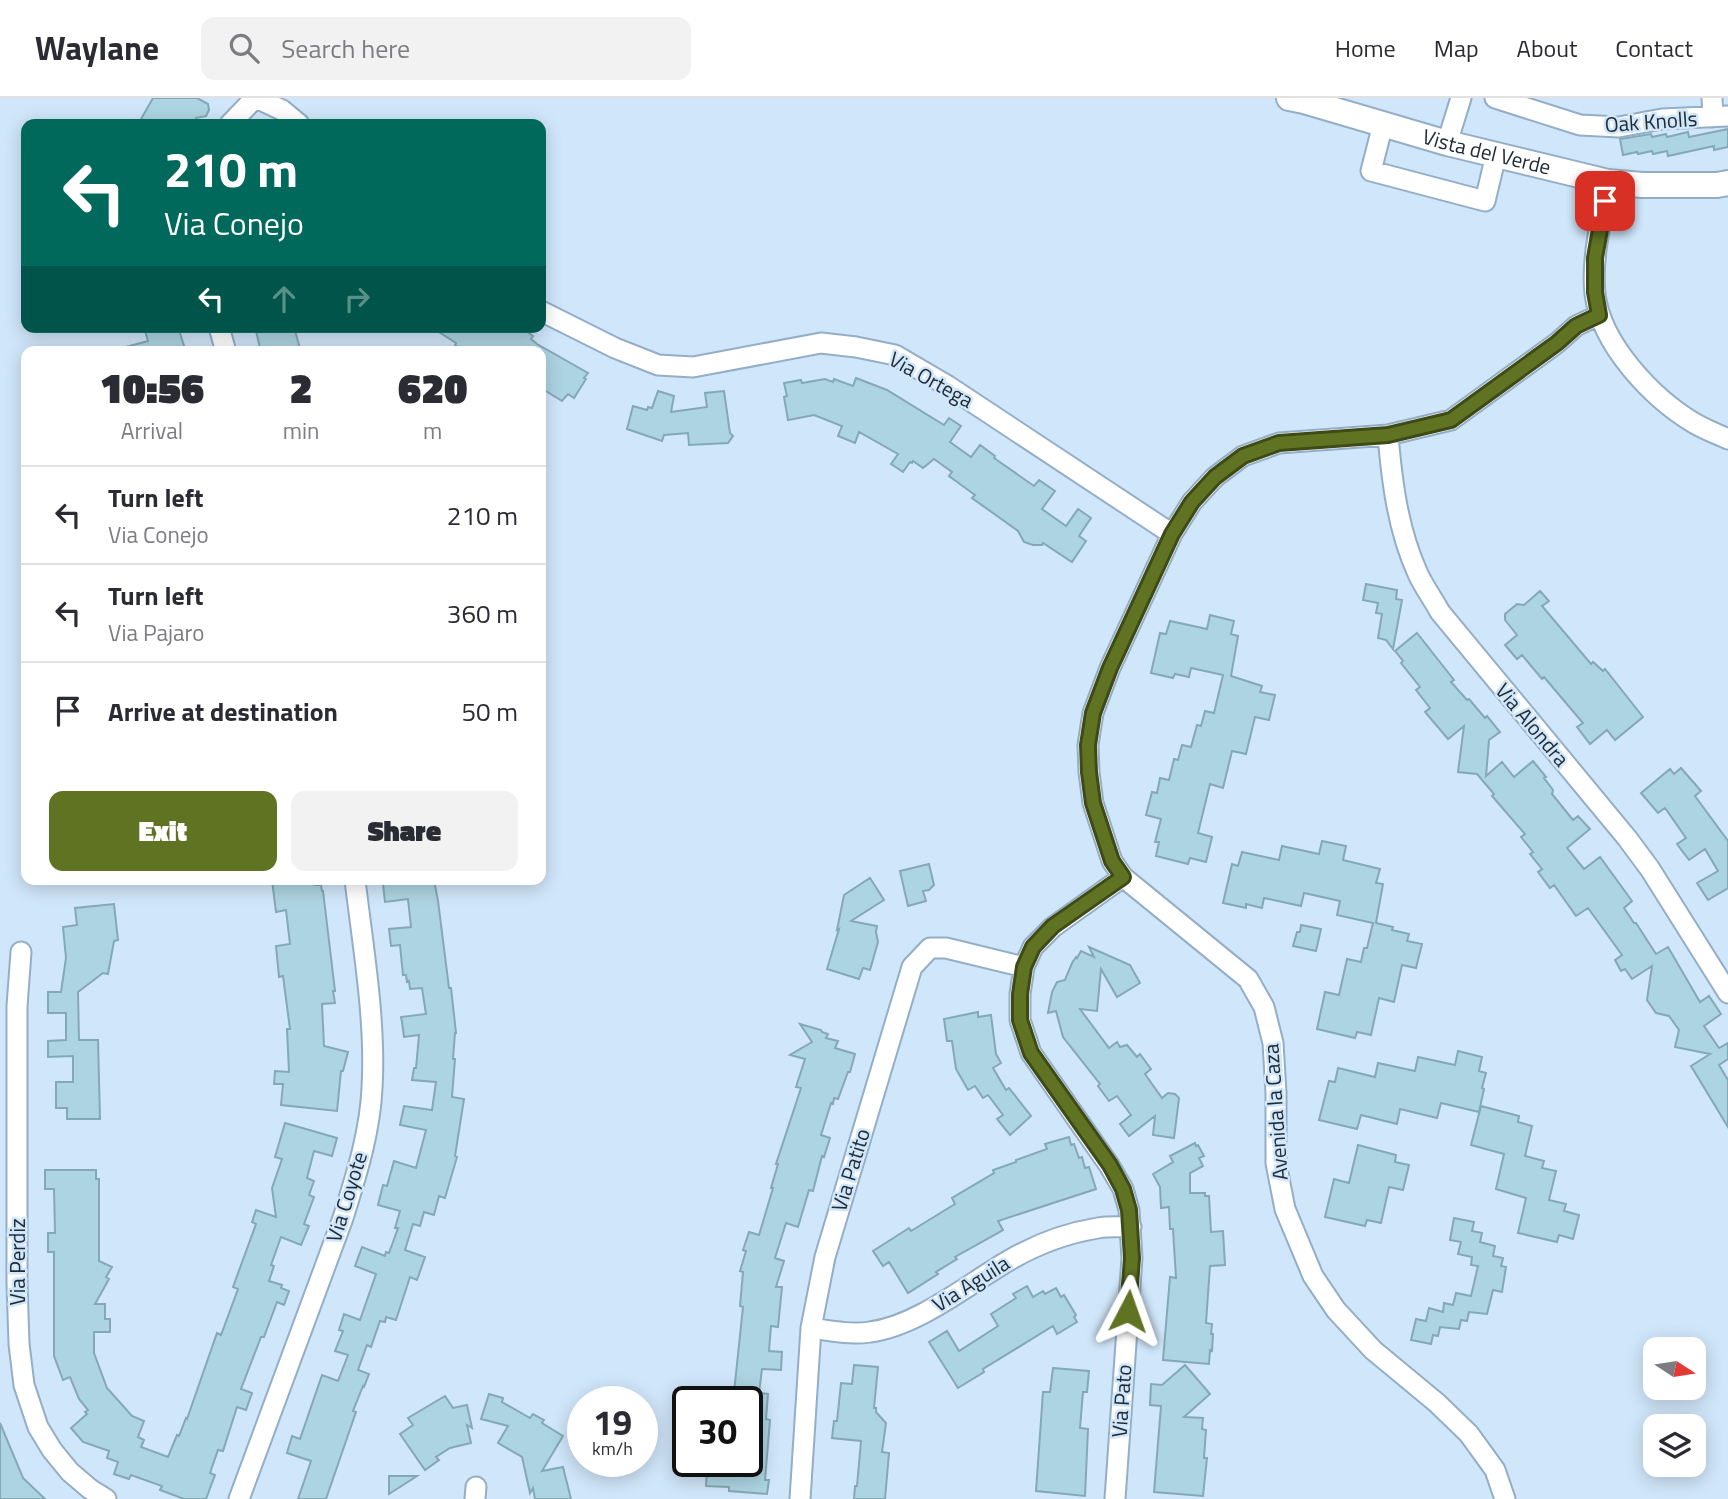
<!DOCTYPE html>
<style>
body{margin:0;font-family:"Titillium Web",sans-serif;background:#f2f2f3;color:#2b2b33;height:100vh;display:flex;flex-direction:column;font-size:26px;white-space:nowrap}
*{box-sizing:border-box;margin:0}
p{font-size:23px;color:#7c7c81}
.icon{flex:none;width:38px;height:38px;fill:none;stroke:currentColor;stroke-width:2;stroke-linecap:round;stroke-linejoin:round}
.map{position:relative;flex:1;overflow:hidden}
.details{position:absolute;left:21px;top:248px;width:525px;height:539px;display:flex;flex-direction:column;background:#fff;border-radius:14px;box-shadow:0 4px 18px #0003}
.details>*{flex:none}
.top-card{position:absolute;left:21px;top:21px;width:525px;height:214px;border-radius:14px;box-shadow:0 4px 18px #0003;background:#00695c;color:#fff;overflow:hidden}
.needle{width:46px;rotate:102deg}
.buttons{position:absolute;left:1643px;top:1239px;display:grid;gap:14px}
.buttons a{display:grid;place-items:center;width:63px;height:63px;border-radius:14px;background:#fff;box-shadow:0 4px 18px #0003;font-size:35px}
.speed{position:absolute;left:567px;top:1288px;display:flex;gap:14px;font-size:35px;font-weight:700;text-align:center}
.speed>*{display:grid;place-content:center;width:91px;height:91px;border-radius:50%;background:#fff;box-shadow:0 4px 18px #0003;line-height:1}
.speed small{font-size:18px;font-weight:400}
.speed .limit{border:4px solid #111;border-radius:10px;background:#fff;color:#111}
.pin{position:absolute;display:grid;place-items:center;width:60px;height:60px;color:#fff;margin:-30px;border-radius:14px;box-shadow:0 4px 10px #0006}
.me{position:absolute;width:77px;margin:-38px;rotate:4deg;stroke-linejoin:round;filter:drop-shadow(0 0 5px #0008)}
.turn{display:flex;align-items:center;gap:24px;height:147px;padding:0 28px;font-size:32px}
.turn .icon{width:91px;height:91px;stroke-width:2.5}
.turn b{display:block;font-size:49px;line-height:60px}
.lanes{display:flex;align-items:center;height:66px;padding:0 28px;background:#0003;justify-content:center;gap:35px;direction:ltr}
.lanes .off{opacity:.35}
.eta{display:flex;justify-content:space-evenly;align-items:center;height:119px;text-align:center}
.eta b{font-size:42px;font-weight:800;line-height:49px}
.primary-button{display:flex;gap:14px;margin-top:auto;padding:14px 28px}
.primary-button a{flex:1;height:80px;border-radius:14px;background:#5f7323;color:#fff;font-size:28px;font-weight:800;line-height:80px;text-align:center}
.primary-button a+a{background:#f2f2f3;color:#2b2b33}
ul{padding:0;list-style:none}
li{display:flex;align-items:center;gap:21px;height:98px;padding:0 28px;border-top:2px solid #e1e1e2}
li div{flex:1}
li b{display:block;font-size:26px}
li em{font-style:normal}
header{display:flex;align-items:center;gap:42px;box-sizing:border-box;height:98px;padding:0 35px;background:#fff;border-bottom:2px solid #e1e1e2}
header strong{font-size:33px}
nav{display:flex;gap:38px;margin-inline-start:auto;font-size:24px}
.search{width:490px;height:63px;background:#f2f2f3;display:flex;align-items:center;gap:18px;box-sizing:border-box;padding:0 24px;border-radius:14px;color:#7c7c81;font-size:26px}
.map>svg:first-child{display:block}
.building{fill:#add4e2;stroke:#83a9b6;stroke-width:2}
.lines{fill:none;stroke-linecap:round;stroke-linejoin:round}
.minor-casing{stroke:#93aec6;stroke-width:23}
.tertiary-casing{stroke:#93aec6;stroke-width:28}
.minor{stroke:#fff;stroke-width:19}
.tertiary{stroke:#fff;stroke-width:24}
.route-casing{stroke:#3e4b17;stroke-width:18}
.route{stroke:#5f7323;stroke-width:12}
.labels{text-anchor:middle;stroke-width:5;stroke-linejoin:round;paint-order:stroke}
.street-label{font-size:21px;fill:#212c35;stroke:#d0e6fa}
</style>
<header>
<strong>Waylane</strong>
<div class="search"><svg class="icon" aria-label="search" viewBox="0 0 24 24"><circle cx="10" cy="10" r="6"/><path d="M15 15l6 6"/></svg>Search here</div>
<nav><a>Home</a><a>Map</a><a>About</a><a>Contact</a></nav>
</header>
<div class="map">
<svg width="1728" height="1401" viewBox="0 0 1728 1401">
<rect width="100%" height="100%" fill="#d0e6fa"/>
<path class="building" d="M153,0H197L208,6L209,12L206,18L196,20L198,26H151L141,21Z
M1728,31V49L1714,52V48L1668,58L1667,53L1653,56L1652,53L1638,56L1637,54L1623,57L1620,41L1651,36L1652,39L1666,36L1667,39L1688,34L1689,39Z
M144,229H178L186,254H122V250L148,243Z
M269,229H294L301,254H261L256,233Z
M431,229H520L533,238L531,241L537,246L588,275L584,280L586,281L574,300L568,296L562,303L541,290V254H466L455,247L456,245Z
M856,280L887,292L944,327L949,320L961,328L950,344L971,359L980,347L995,358L994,360L1034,388L1039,382L1055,393L1042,411L1066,428L1078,411L1091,420L1079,438L1086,443L1072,464L1043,445L1042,447H1033L1024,444L1018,433L972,400L975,397L949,378L952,374L934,361L923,370L913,363L912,365L910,364L903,374L891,366L898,356L859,334L855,345L838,338L842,328L814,317L788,322L784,299L787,298L784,285L801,282L802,285L825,281L833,284L834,281L853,288Z
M658,293L674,298L671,314L707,309L705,295L724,293L730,335L733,338L728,345L689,347L688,335L664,337L662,343L627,331L633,308L647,312L648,309L652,310Z
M1366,486L1397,492L1396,501L1402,502L1393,551L1386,542L1378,540L1382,516L1376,515L1378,505L1363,502Z
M1540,493L1549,503L1542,508L1591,566L1593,564L1603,573L1605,571L1643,619L1615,642L1607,632L1590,646L1577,629L1583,625L1544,579L1542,581L1522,557L1517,561L1505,547L1517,537L1505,522V516L1517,506L1524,507Z
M1210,517L1234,523L1231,536L1238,538L1231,578L1262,588L1260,594L1275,597L1269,622L1255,619L1246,656L1232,653L1223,690L1210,686L1198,735L1212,739L1206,764L1190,760L1188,766L1156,758L1159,744H1155L1161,721L1146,717L1152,694L1157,695L1160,680L1169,682L1174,661L1178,662L1182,647L1191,649L1197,627L1201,628L1205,613L1214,615L1223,577L1191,570L1189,579L1175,576L1173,580L1151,575L1160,535L1166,536L1170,523L1207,531Z
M1417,535L1454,582L1451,584L1467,602L1469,601L1485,620L1487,618L1500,634L1489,642L1486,678L1502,664L1514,679L1533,663L1546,679L1544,680L1553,692L1552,696L1573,722L1578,718L1590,731L1567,750L1584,771L1600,759L1632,803L1624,810L1634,825H1636L1656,856L1668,849L1700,904L1709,898L1721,916L1704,928L1719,950L1728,945V961L1719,967L1728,982V1029L1691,968L1710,956L1675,949L1679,932L1669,918L1656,915L1647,902L1652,868L1632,881L1625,871L1621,873L1615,862L1622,857L1588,810L1576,818L1554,787L1550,790L1538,774L1542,771L1530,756L1533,754L1521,739L1525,736L1492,698L1494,696L1477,676L1458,674L1464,628L1448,641L1425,614L1430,610L1416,592L1420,589L1401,565L1403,563L1395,553Z
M1681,670L1701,693L1695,698L1728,743V790L1708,802L1697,785L1718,773L1705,751L1689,762L1677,746L1686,740L1665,710L1658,715L1641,695L1670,671L1674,676Z
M1322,743L1346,748L1343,762L1380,771L1376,785L1383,786L1376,825L1393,829L1392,832L1409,836L1407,843L1422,846L1416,870L1402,867L1394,904L1379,900L1371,937L1357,934L1355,940L1317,931L1325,894L1339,897L1347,861L1361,864L1364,850H1367L1373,825L1337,817L1340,803L1304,795L1301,808L1264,800L1262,810L1246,806V810L1223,805L1232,766L1238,768L1242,754L1279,762L1282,748L1319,756Z
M929,766L934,787L929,792L923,793L926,803L908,808L900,773Z
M870,780L884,802L851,823L877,828L876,834L878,844L870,872L863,870L859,881L827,871L839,831L837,832L844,797Z
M272,782H308L315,787H321L322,793H323L335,893H333L335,905L322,906L324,948L348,954L343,973H341L337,1013L281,1007L283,986H274L275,973L289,974L287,931H290L283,878L279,879L276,848L290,846L286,812L276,814Z
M412,782H434L438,803L449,890H451L456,935H455L453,961H455L452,999L464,1001L455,1058L457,1059L445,1100L439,1098L434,1117L424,1114L420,1128L413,1126L405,1152L425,1159L417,1182L410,1179L396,1222L386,1219L385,1224L380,1223L371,1249L367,1247L358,1272L369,1276L364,1289L363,1288L353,1313L356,1314L326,1401H298L311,1363L287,1355L292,1338L300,1341L322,1277L338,1283L348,1257L335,1253L343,1233L339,1232L344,1216L360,1222L376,1176L355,1168L362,1149L385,1158L386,1154L389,1155L398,1130H395L400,1113L378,1107L383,1087L387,1088L394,1063L416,1070L426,1032L400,1027L404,1008L432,1012L436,984L412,982L414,970H416L419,937L404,939L402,924L401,919L426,916L422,890L410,891L409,883L407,884L406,877H403L400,847L391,848L389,831L411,829L408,801L385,804L383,786Z
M114,806L118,842L114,843L108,876L103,875L78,894L79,942H98L100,1021H67V1010H56V984H73V958L48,959V943L66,942V915H48V894H61L66,860L63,829L77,827L75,810Z
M1301,827L1321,831L1316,853L1293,848L1297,834H1300Z
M1089,849L1130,867L1140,885L1117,899L1101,871L1097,913L1080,911L1109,950L1117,944L1120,949L1127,947L1137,959L1140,956L1151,971L1145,976L1162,1000L1168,995L1175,996L1179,1000L1174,1040L1153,1037L1155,1018L1129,1038L1120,1026L1131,1017L1117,998L1109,1003L1098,988L1100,986L1063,939L1056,913L1048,915L1052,894L1057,884L1065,882L1072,865L1076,859L1077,860L1081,853L1094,859Z
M978,914V919L991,917L996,956L1001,965L993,970L1006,992L1009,990L1031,1018L1010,1037L997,1021L1003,1017L988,997L983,1000L975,988L968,992L956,971L952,943H947L944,921Z
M800,926L821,932L822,934L828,936L826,940L838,943L835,950L855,956L850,974H848L838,1001L834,1000L833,1006L831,1005L821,1037L830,1040L824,1059L822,1058L813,1093L809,1092L798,1129L786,1125L775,1160L784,1163L776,1189H782L778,1229L771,1228L769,1253L782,1254L781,1272L762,1271L759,1295L768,1296L766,1321L770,1322L765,1382H769L767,1396L729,1393V1389L706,1388L707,1370L731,1372L732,1363H747V1304H733L743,1209L740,1208L743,1174L740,1173L746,1153L743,1152L749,1134L759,1137L773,1090H771L778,1066H776L801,990L796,989L805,961L790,957L812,944Z
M1458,953L1482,959L1479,973L1486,975L1482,990L1484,991L1479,1014L1441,1005L1437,1020L1400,1011L1397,1026L1361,1017L1357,1031L1319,1022L1329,983L1335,984L1338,970L1375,979L1378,965L1415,973L1418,959L1455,967Z
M1481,1008L1519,1018L1518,1024L1532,1028L1525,1058L1544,1063L1542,1070L1556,1073L1549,1102L1566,1106L1564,1113L1579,1117L1573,1141L1559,1137L1557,1144L1518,1135L1526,1100L1496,1091L1504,1056L1471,1047Z
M285,1025L337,1040L332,1058L314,1053L307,1080L314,1083L309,1097L314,1099L304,1126L309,1128L301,1147L281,1139L271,1167L274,1168L269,1183L282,1187L281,1190L289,1193L284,1207L277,1204L264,1239H261L241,1291L252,1295L246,1312L237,1309L223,1353L218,1352L210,1375L215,1377L206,1401H184L160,1392L162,1388L131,1377L129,1381L114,1376L118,1364L107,1360L109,1353L83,1344L71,1330L87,1316L85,1314L88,1312L79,1301L70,1279L63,1282L54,1258V1154H48V1135H55L54,1091H45V1072H96V1081H99V1163L112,1169L106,1179L109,1181L95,1206H105V1221H110V1234H94V1255L107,1290L132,1318L144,1323L138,1339L144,1342L141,1349L168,1359L177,1337L179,1338L186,1320L187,1321L217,1235L221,1237L238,1191L233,1189L256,1126L252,1124L256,1112L276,1119L272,1090L282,1061L275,1059Z
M1069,1039L1071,1047L1074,1046L1079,1060L1082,1059L1085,1070L1089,1069L1096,1091L998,1123L1003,1132L955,1159L957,1161L936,1174L938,1176L908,1195L889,1164L883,1168L873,1153L909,1130L911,1133L955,1106L952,1100L994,1075L993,1072L1016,1064V1062L1047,1051L1045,1046Z
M1195,1045L1196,1048L1198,1047L1204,1058L1199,1060L1203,1068L1190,1075V1095H1205V1098H1209L1211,1134L1223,1133L1225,1167L1210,1168L1206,1225L1212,1226L1211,1236H1213L1212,1253L1210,1252L1209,1266L1163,1262L1170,1179L1176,1180L1173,1131H1170L1169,1109L1161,1110L1160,1089L1153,1076L1173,1064L1170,1058Z
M1358,1047L1396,1057L1395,1064L1409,1067L1403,1092L1389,1089L1381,1125L1367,1122L1365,1128L1325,1119L1334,1081L1349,1085Z
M1454,1120L1474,1124L1472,1133L1482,1135L1480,1144L1495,1148L1493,1158L1503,1160L1501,1168L1506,1169L1502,1194L1493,1192L1487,1216L1469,1214L1467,1223L1461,1222L1459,1231L1440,1229L1438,1238L1433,1237L1431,1246L1411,1242L1416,1221L1426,1223L1429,1210L1443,1214L1444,1205L1453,1207L1456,1195L1471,1198L1478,1168L1471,1167L1472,1159L1458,1156L1461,1144L1450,1142Z
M1027,1188L1033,1199L1043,1193L1045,1196L1056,1190L1061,1199L1064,1197L1076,1217L1074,1219L1077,1224L1057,1236L1053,1228L983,1271L984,1274L958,1290L929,1244L947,1233L959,1253L998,1228L991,1216L1016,1200L1013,1196Z
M854,1267L878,1269L874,1310H876V1314L886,1325L882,1354L889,1355L885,1401H854L855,1388H857L861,1343L832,1340L834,1323H837L841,1285L852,1286Z
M1185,1267L1210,1296L1184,1319L1203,1320L1202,1331L1206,1332L1204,1360H1207L1203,1398L1154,1394L1161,1308L1150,1307L1151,1286L1162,1287Z
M1053,1270L1089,1273L1087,1294H1083L1080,1330L1088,1331L1085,1398L1036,1393L1043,1294H1050Z
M489,1296L503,1300L502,1304L530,1320L533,1316L544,1322L542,1325L563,1338L542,1373L563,1369L571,1401H535L533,1390L530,1395L522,1359L498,1345L508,1328L481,1321Z
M445,1298L453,1310L467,1307L472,1330L467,1327L471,1345L450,1350L436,1359L439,1362L425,1372L400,1336L413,1327L408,1320Z
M0,1325L23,1380L45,1401H0Z
M389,1378H417L389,1396Z"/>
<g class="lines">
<g class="minor-casing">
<path id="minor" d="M256,0L282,12L299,26
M1495,0L1580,27L1619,29L1662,21L1728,18
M1712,0L1713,19
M230,26L255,0
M1383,26L1371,73L1485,103L1496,57
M1447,45L1461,0
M1608,84C1602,121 1591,159 1595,196C1601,246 1652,300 1694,325C1704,331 1717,336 1728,341
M541,213L615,250L658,267L693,269L821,245L856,249L895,257L948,288L1172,436
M219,229L226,254
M1388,337C1392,385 1398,432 1418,476C1424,489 1433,501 1440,514L1627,740L1650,771L1728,895
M21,854L17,908V1185L19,1246L24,1287L38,1329L52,1352L70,1374L90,1391L106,1401
M811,1230C831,1233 851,1237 870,1234C917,1228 967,1187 1008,1163C1035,1147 1067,1135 1098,1130C1109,1128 1120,1129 1131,1129
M239,1401L343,1120C356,1078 370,1035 372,990C376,923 363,849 355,782
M475,1401L476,1389
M800,1401L811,1230L825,1159L912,869L930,850H946L1024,869
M1115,1401L1132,1160L1129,1112L1123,1091L1109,1067L1031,955L1020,922V896L1024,869L1033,849L1053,829L1123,779
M1505,1401L1495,1372L1469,1336L1437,1305L1373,1252L1336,1212L1313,1178L1285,1111L1276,1065V995L1273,945L1264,909L1248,881L1123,779L1112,763L1093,705L1089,674L1088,647L1093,615L1110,570L1172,436L1192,404L1215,379L1243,358L1279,345L1388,337L1451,322L1557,245L1576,228L1599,217"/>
</g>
<g class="tertiary-casing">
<g id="tertiary">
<path id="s1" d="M1289,0L1304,3L1447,45L1608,84L1642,87H1717L1728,85"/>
</g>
</g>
<use href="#minor" class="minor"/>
<use href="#tertiary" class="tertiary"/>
</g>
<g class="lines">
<g class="route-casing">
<path id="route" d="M1128,1213L1132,1160L1129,1112L1123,1091L1110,1067L1031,955L1020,922V896L1024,869L1033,849L1053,828L1123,779L1112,763L1093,705L1089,674L1088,647L1093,615L1110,570L1172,436L1192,404L1215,379L1243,358L1279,345L1388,337L1451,322L1557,245L1576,228L1599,217L1595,194V160L1605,103"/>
</g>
<use href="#route" class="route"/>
</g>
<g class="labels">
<g class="street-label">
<text transform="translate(1651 24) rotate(-4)" y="7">Oak Knolls</text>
<text dy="7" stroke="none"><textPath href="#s1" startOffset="205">Vista del Verde</textPath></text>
<text transform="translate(931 282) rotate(29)" y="7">Via Ortega</text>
<text transform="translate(1532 627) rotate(50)" y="7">Via Alondra</text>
<text transform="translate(1276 1014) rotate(-94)" y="7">Avenida la Caza</text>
<text transform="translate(851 1072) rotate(-73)" y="7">Via Patito</text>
<text transform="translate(347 1099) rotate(-73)" y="7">Via Coyote</text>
<text transform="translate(18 1164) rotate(-90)" y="7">Via Perdiz</text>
<text transform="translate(971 1186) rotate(-32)" y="7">Via Aguila</text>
<text transform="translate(1122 1303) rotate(-86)" y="7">Via Pato</text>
</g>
</g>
</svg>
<div class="buttons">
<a><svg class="needle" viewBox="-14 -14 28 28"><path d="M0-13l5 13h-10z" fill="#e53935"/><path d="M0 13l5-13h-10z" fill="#7c7c81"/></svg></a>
<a><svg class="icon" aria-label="layers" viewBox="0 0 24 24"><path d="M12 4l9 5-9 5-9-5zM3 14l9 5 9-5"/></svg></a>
</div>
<div class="speed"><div>19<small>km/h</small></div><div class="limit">30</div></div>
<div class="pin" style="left:1605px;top:103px;background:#d93025"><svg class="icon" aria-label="arrive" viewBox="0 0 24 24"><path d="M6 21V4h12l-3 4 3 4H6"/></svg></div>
<svg class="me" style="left:1128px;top:1213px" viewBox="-20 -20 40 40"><path d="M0-17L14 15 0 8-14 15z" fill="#5f7323" stroke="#fff" stroke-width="4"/></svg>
<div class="top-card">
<div class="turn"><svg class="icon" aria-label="left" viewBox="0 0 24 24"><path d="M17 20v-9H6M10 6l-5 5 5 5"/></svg><div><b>210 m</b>Via Conejo</div></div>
<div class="lanes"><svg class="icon" aria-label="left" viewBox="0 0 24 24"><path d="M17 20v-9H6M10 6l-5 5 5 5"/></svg><svg class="icon off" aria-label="ahead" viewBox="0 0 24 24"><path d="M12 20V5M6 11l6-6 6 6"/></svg><svg class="icon off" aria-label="right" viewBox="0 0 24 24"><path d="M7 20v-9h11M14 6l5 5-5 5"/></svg></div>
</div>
<section class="details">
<div class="eta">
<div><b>10:56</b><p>Arrival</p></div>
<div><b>2</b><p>min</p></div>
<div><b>620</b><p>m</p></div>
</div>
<ul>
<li><svg class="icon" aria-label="left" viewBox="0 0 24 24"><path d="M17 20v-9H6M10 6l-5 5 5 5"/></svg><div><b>Turn left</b><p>Via Conejo</p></div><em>210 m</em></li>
<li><svg class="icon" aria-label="left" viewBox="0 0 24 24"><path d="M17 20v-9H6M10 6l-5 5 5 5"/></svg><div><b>Turn left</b><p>Via Pajaro</p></div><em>360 m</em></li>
<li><svg class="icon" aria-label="arrive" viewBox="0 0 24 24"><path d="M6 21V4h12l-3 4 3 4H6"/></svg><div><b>Arrive at destination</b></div><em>50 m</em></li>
</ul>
<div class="primary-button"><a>Exit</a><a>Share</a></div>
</section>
</div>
